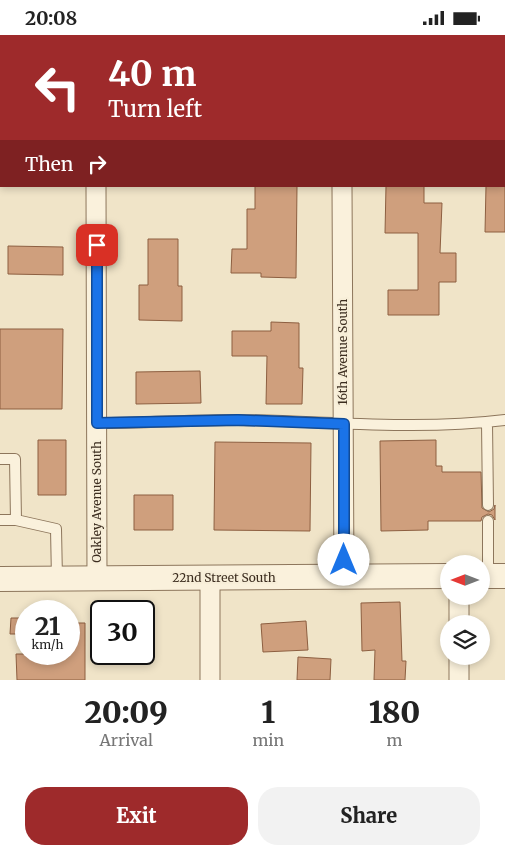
<!DOCTYPE html>
<style>
body{margin:0;font-family:Merriweather,serif;background:#f2f2f2;color:#222;height:100vh;display:flex;flex-direction:column;font-size:19px;white-space:nowrap}
*{box-sizing:border-box;margin:0}
p{font-size:16px;color:#767676}
.icon{flex:none;width:28px;height:28px;fill:none;stroke:currentColor;stroke-width:2;stroke-linecap:round;stroke-linejoin:round}
.map{position:relative;height:645px;overflow:hidden}
.drawer{display:flex;flex-direction:column;background:#fff;flex:1}
.drawer>*{flex:none}
.guide{position:absolute;left:0px;top:0px;width:505px;height:152px;box-shadow:0 2px 8px #0003;background:#9e2a2b;color:#fff;overflow:hidden}
.needle{width:32px;rotate:270deg}
.tools{position:absolute;left:440px;top:520px;display:grid;gap:10px}
.tools a{display:grid;place-items:center;width:50px;height:50px;border-radius:50%;background:#fff;box-shadow:0 2px 8px #0003;font-size:25px}
.speed{position:absolute;left:15px;top:565px;display:flex;gap:10px;font-size:25px;font-weight:700;text-align:center}
.speed>*{display:grid;place-content:center;width:65px;height:65px;border-radius:50%;background:#fff;box-shadow:0 2px 8px #0003;line-height:1}
.speed small{font-size:12px;font-weight:400}
.speed .limit{border:2px solid #111;border-radius:8px;background:#fff;color:#111}
.pin{position:absolute;display:grid;place-items:center;width:42px;height:42px;color:#fff;margin:-21px;border-radius:10px;box-shadow:0 2px 8px #0006}
.me{position:absolute;width:55px;margin:-28px;rotate:0deg;stroke-linejoin:round;filter:drop-shadow(0 0 4px #0008)}
.turn{display:flex;align-items:center;gap:18px;height:105px;padding:0 25px;font-size:22px}
.turn .icon{width:65px;height:65px;stroke-width:2.5}
.turn b{display:block;font-size:35px;line-height:42px}
.then{display:flex;align-items:center;height:48px;padding:0 25px;background:#0003;gap:10px;font-size:19px}
.eta{display:flex;justify-content:space-evenly;align-items:center;height:85px;text-align:center}
.eta b{font-size:30px;font-weight:800;line-height:35px}
.action{display:flex;gap:10px;margin-top:auto;padding:10px 25px}
.action a{flex:1;height:58px;border-radius:20px;background:#9e2a2b;color:#fff;font-size:20px;font-weight:800;line-height:58px;text-align:center}
.action a+a{background:#f2f2f2;color:#222}
.status{display:flex;justify-content:space-between;align-items:center;height:35px;padding:0 25px;background:#fff;direction:ltr}
.status svg{height:14px;fill:currentColor}
.map>svg:first-child{display:block}
.building{fill:#cf9f7d;stroke:#8d5f41}
.lines{fill:none;stroke-linecap:round;stroke-linejoin:round}
.service-casing{stroke:#8d765c;stroke-width:12}
.minor-casing{stroke:#8d765c;stroke-width:21}
.tertiary-casing{stroke:#8d765c;stroke-width:26}
.service{stroke:#faf1dc;stroke-width:10}
.minor{stroke:#faf1dc;stroke-width:19}
.tertiary{stroke:#faf1dc;stroke-width:24}
.route-casing{stroke:#114b97;stroke-width:12}
.route{stroke:#1a73e8;stroke-width:9}
.labels{text-anchor:middle;stroke-width:4.5;stroke-linejoin:round;paint-order:stroke}
.street-label{font-size:12px;fill:#3d2e20;stroke:#f7eed8}
</style>
<div class="status"><b>20:08</b><svg viewBox="0 0 49 12"><path d="M0 12V9h3v3zM5 12V6h3v6zM10 12V3h3v9zM15 12V0h3v12zM26 1h20v11H26zM47 4h2v5h-2z"/></svg></div>
<div class="map">
<svg width="505" height="645" viewBox="0 0 505 645">
<rect width="100%" height="100%" fill="#f0e4c8"/>
<path class="building" d="M255,151H297L296,243L261,242V238H231L232,214H247V174H255Z
M386,151H424V168H442L440,218H456V247H439V280H388V255H418V198H385Z
M486,151H505V197H485Z
M148,204H178V251H182V286L139,285V250H148Z
M8,211L63,212V240L8,239Z
M271,287L299,288V333H303L302,369H266L267,321H232V296H271Z
M0,294H63L62,374H0Z
M200,336L201,368L136,369V337Z
M38,405H66V460H38Z
M436,405V431H442V437H481L482,473L489,477L494,474L495,470V485L492,480L488,479L482,482L481,486H428V495L381,496L380,406Z
M215,407L311,408L310,496L214,495Z
M134,460H173V495H134Z
M400,567L402,626H406L405,645H374L375,615L362,616L361,568Z
M11,583H26V599H10Z
M306,586L308,615L263,617L261,589Z
M69,588H85V645H17L16,619H69Z
M298,622L331,624L330,645H297Z"/>
<g class="lines">
<g class="service-casing">
<path id="service" d="M97,388C144,388 191,385 238,385C327,386 416,396 505,385
M487,388L488,470
M0,424H15L16,485L56,494L57,544
M0,485H16
M488,486V541"/>
</g>
<g class="minor-casing">
<path id="minor" d="M96,0V1
M341,0V1
M96,151L97,544
M342,151L344,542
M210,543V645
M459,561V589
M459,621V645"/>
</g>
<g class="tertiary-casing">
<path id="tertiary" d="M481,541H505
M0,544L449,541"/>
</g>
<use href="#service" class="service"/>
<use href="#minor" class="minor"/>
<use href="#tertiary" class="tertiary"/>
</g>
<g class="lines">
<g class="route-casing">
<path id="route" d="M97,210V388L238,385L344,389V525"/>
</g>
<use href="#route" class="route"/>
</g>
<g class="labels">
<g class="street-label">
<text transform="translate(343 317) rotate(-90)" y="4">16th Avenue South</text>
<text transform="translate(97 467) rotate(-90)" y="4">Oakley Avenue South</text>
<text x="224" y="547">22nd Street South</text>
</g>
</g>
</svg>
<div class="tools">
<a><svg class="needle" viewBox="-14 -14 28 28"><path d="M0-13l5 13h-10z" fill="#e53935"/><path d="M0 13l5-13h-10z" fill="#767676"/></svg></a>
<a><svg class="icon" aria-label="layers" viewBox="0 0 24 24"><path d="M12 4l9 5-9 5-9-5zM3 14l9 5 9-5"/></svg></a>
</div>
<div class="speed"><div>21<small>km/h</small></div><div class="limit">30</div></div>
<div class="pin" style="left:97px;top:210px;background:#d93025"><svg class="icon" aria-label="arrive" viewBox="0 0 24 24"><path d="M6 21V4h12l-3 4 3 4H6"/></svg></div>
<svg class="me" style="left:344px;top:525px" viewBox="-20 -20 40 40"><circle r="19" fill="#fff"/><path d="M0-13L10 11 0 6-10 11z" fill="#1a73e8"/></svg>
<div class="guide">
<div class="turn"><svg class="icon" aria-label="left" viewBox="0 0 24 24"><path d="M17 20v-9H6M10 6l-5 5 5 5"/></svg><div><b>40 m</b>Turn left</div></div>
<div class="then">Then<svg class="icon" aria-label="right" viewBox="0 0 24 24"><path d="M7 20v-9h11M14 6l5 5-5 5"/></svg></div>
</div>
</div>
<section class="drawer">
<div class="eta">
<div><b>20:09</b><p>Arrival</p></div>
<div><b>1</b><p>min</p></div>
<div><b>180</b><p>m</p></div>
</div>
<div class="action"><a>Exit</a><a>Share</a></div>
</section>
